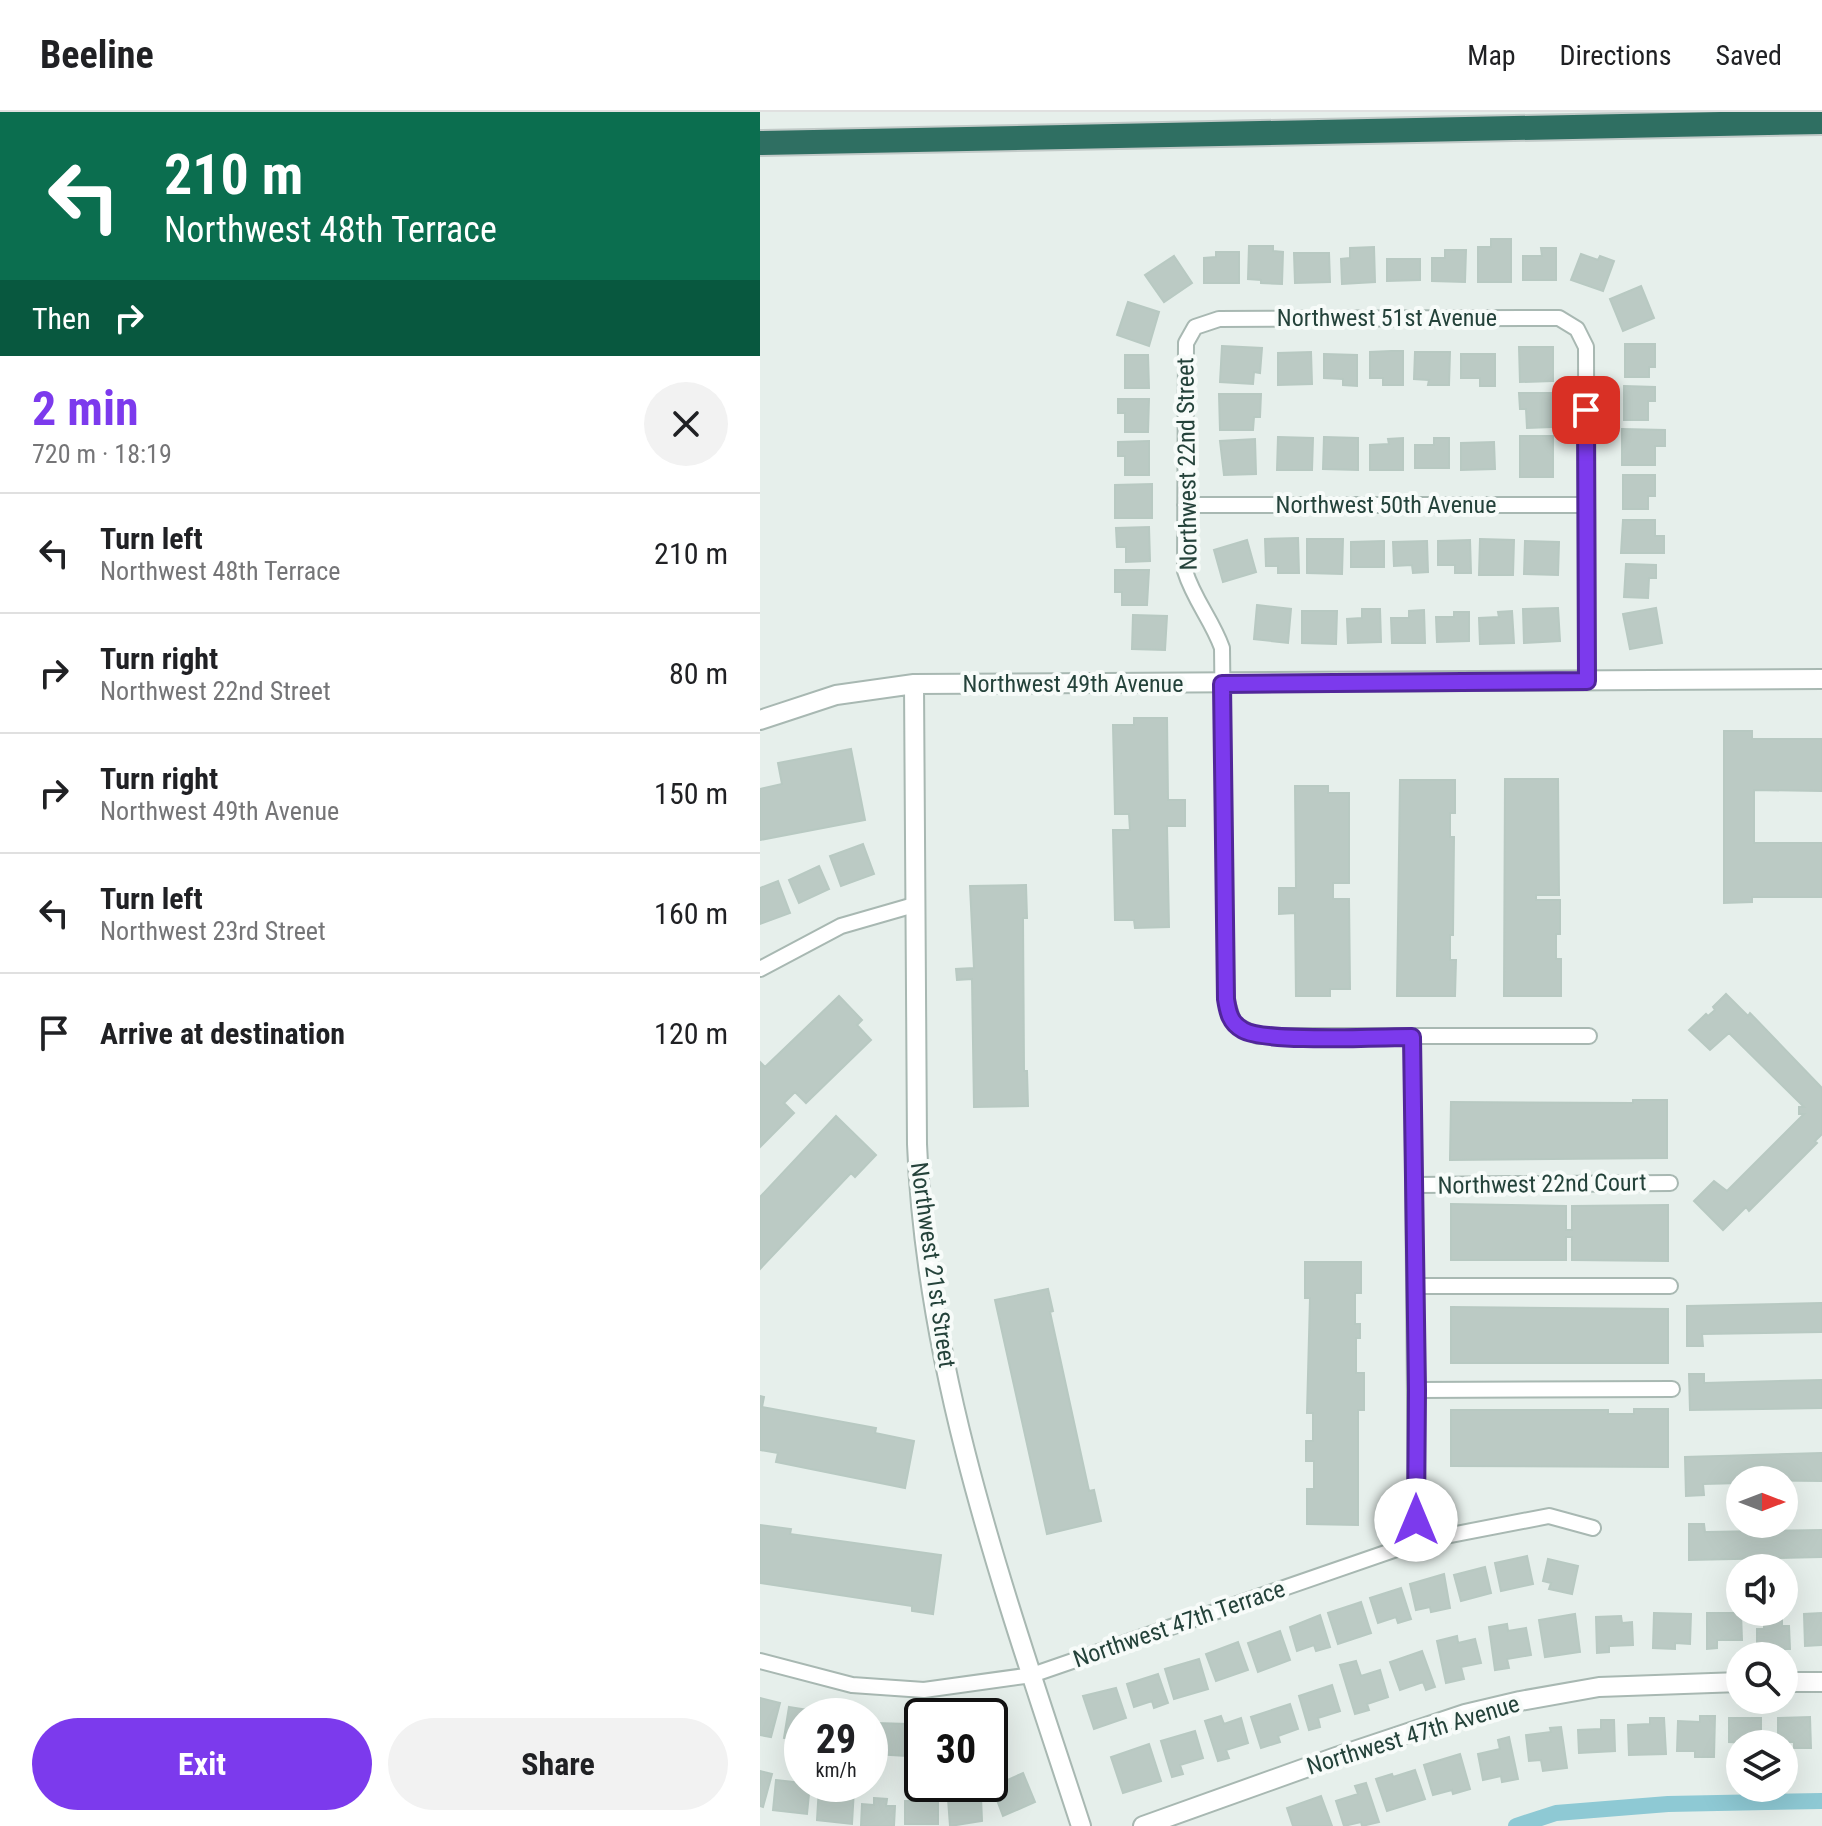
<!DOCTYPE html>
<meta charset="utf-8">
<style>
body{margin:0;font-family:"Roboto Condensed",sans-serif;background:#f2f2f2;color:#202124;height:100vh;display:flex;flex-direction:column;font-size:30px;white-space:nowrap}
*{box-sizing:border-box;margin:0}
p{font-size:26px;color:#757577}
.icon{flex:none;width:44px;height:44px;fill:none;stroke:currentColor;stroke-width:2;stroke-linecap:round;stroke-linejoin:round}
.map{position:relative;flex:1;overflow:hidden}
.sheet{display:flex;flex-direction:column;background:#fff;width:760px}
.sheet>*{flex:none}
.hud{background:#0b6e4f;color:#fff;overflow:hidden}
.needle{width:52px;rotate:90deg}
.fabs{position:absolute;left:966px;top:1354px;display:grid;gap:16px}
.fabs a{display:grid;place-items:center;width:72px;height:72px;border-radius:50%;background:#fff;box-shadow:0 8px 32px #0002;font-size:40px}
.speed{position:absolute;left:24px;top:1586px;display:flex;gap:16px;font-size:40px;font-weight:700;text-align:center}
.speed>*{display:grid;place-content:center;width:104px;height:104px;border-radius:50%;background:#fff;box-shadow:0 8px 32px #0002;line-height:1}
.speed small{font-size:20px;font-weight:400}
.speed .limit{border:4px solid #111;border-radius:12px;background:#fff;color:#111}
.pin{position:absolute;display:grid;place-items:center;width:68px;height:68px;color:#fff;margin:-34px;border-radius:16px;box-shadow:0 4px 12px #0006}
.me{position:absolute;width:88px;margin:-44px;rotate:0deg;stroke-linejoin:round;filter:drop-shadow(0 0 6px #0008)}
.turn{display:flex;align-items:center;gap:28px;height:168px;padding:0 32px;font-size:36px}
.turn .icon{width:104px;height:104px;stroke-width:2.5}
.turn b{display:block;font-size:56px;line-height:68px}
.then{display:flex;align-items:center;height:76px;padding:0 32px;background:#0003;gap:16px;font-size:30px}
.round{display:grid;place-items:center;flex:none;width:84px;height:84px;border-radius:42px;background:#f2f2f2}
.headline{display:flex;align-items:center;justify-content:space-between;height:136px;padding:0 32px}
h1{font-size:48px;font-weight:700;line-height:60px;color:#7c3aed}
.primary-button{display:flex;gap:16px;margin-top:auto;padding:16px 32px}
.primary-button a{flex:1;height:92px;border-radius:48px;background:#7c3aed;color:#fff;font-size:32px;font-weight:700;line-height:92px;text-align:center}
.primary-button a+a{background:#f2f2f2;color:#202124}
ul{padding:0;list-style:none}
li{display:flex;align-items:center;gap:24px;height:120px;padding:0 32px;border-top:2px solid #e0e0e0}
li div{flex:1}
li b{display:block;font-size:30px}
li em{font-style:normal}
header{display:flex;align-items:center;gap:48px;box-sizing:border-box;height:112px;padding:0 40px;background:#fff;border-bottom:2px solid #e0e0e0}
header strong{font-size:38px}
nav{display:flex;gap:44px;margin-inline-start:auto;font-size:28px}
main{display:flex;flex:1;min-height:0}
.map>svg:first-child{display:block}
.lines{fill:none;stroke-linecap:round;stroke-linejoin:round}
.canal{stroke:#8ec9d4;stroke-width:16}
.building{fill:#bbcac4;stroke:#b8c9c2;stroke-width:2}
.minor-casing{stroke:#a8b8b2;stroke-width:18}
.tertiary-casing{stroke:#a8b8b2;stroke-width:22}
.motorway-casing{stroke:#c2cac8;stroke-width:28}
.minor{stroke:#fff;stroke-width:14}
.tertiary{stroke:#fff;stroke-width:18}
.motorway{stroke:#2f6f62;stroke-width:24}
.route-casing{stroke:#51269a;stroke-width:20}
.route{stroke:#7c3aed;stroke-width:14}
.labels{text-anchor:middle;stroke-width:8;stroke-linejoin:round;paint-order:stroke}
.street-label{font-size:24px;fill:#24423a;stroke:#f7fbf9}
</style>
<header>
<strong>Beeline</strong>
<nav><a>Map</a><a>Directions</a><a>Saved</a></nav>
</header>
<main>
<section class="sheet">
<div class="hud">
<div class="turn"><svg class="icon" aria-label="left" viewBox="0 0 24 24"><path d="M17 20v-9H6M10 6l-5 5 5 5"/></svg><div><b>210 m</b>Northwest 48th Terrace</div></div>
<div class="then">Then<svg class="icon" aria-label="right" viewBox="0 0 24 24"><path d="M7 20v-9h11M14 6l5 5-5 5"/></svg></div>
</div>
<div class="headline"><div><h1>2 min</h1><p>720 m · 18:19</p></div><a class="round"><svg class="icon" aria-label="close" viewBox="0 0 24 24"><path d="M6 6l12 12M18 6L6 18"/></svg></a></div>
<ul>
<li><svg class="icon" aria-label="left" viewBox="0 0 24 24"><path d="M17 20v-9H6M10 6l-5 5 5 5"/></svg><div><b>Turn left</b><p>Northwest 48th Terrace</p></div><em>210 m</em></li>
<li><svg class="icon" aria-label="right" viewBox="0 0 24 24"><path d="M7 20v-9h11M14 6l5 5-5 5"/></svg><div><b>Turn right</b><p>Northwest 22nd Street</p></div><em>80 m</em></li>
<li><svg class="icon" aria-label="right" viewBox="0 0 24 24"><path d="M7 20v-9h11M14 6l5 5-5 5"/></svg><div><b>Turn right</b><p>Northwest 49th Avenue</p></div><em>150 m</em></li>
<li><svg class="icon" aria-label="left" viewBox="0 0 24 24"><path d="M17 20v-9H6M10 6l-5 5 5 5"/></svg><div><b>Turn left</b><p>Northwest 23rd Street</p></div><em>160 m</em></li>
<li><svg class="icon" aria-label="arrive" viewBox="0 0 24 24"><path d="M6 21V4h12l-3 4 3 4H6"/></svg><div><b>Arrive at destination</b></div><em>120 m</em></li>
</ul>
<div class="primary-button"><a>Exit</a><a>Share</a></div>
</section>
<div class="map">
<svg width="1062" height="1714" viewBox="0 0 1062 1714">
<rect width="100%" height="100%" fill="#e6efeb"/>
<g class="lines">
<path class="canal" d="M756,1714L796,1701L908,1692L1062,1689"/>
</g>
<path class="building" d="M731,127H751V170H718V135H731Z
M489,134H513V139L523,140L522,172L501,171V168L488,167Z
M614,135L615,170L582,172L581,147L590,146V136Z
M781,136H796V168H763V144H782Z
M685,138H706L705,170L672,169V146H685Z
M456,140H479V171H444V146L456,145Z
M534,141H569L570,170L535,171Z
M821,142L838,148L840,144L854,149L843,179L811,168Z
M414,144L432,171L404,190L385,163Z
M627,147H660V168L627,169Z
M881,174L894,206L863,219L850,187Z
M368,190L399,200L389,234L357,223Z
M865,232H895V255H889V265H865Z
M462,234L502,236L500,261L494,260L493,272L460,270Z
M759,235H793V269L760,270Z
M631,239H643V273H623V266H610V240Z
M551,240L552,272L518,273V241Z
M655,240H690L689,273H668L669,268L654,267Z
M564,242L597,243V274L583,273V267L564,266Z
M701,242H735V274H720V266H701Z
M365,243H388L389,276H365Z
M864,274L895,275V289H888V308H864Z
M759,281H791L792,315L767,316L766,297H760Z
M459,282H501L500,305H494L493,318H460Z
M358,287H389L388,320H365V301H358Z
M862,317L905,318V334H895V353H862Z
M760,324H793V365H760Z
M518,325L553,326L552,358H517Z
M564,325L598,326V358L563,357Z
M643,326V358H610V333L629,332L628,327Z
M674,326H689V356H655V333H674Z
M495,327L496,362L464,363L460,329Z
M389,329V363H365V344H358V330Z
M734,330L735,357L701,358V331Z
M863,363H895V384H888V397H863Z
M392,372V406H355V373Z
M863,408H895V424H904V441H861Z
M389,415L390,449L366,450V435H357L356,416Z
M538,426L539,461H518V454H506L505,427Z
M547,427H583L582,462L547,461Z
M720,427L754,428L753,463H719Z
M487,428L496,460L463,470L454,438Z
M710,428L711,461H695V453H678V429Z
M624,429V455H591V430Z
M667,429L668,460L653,461L652,453L634,454L633,430Z
M765,429L799,430L798,463L764,462Z
M866,452L896,453V466H889L888,486L864,485Z
M355,458H389L387,493H362V480H355Z
M497,493L531,497L528,531L494,527Z
M798,496L800,529L764,531L763,497Z
M896,496L902,531L870,537L863,502Z
M602,497H620L621,530L588,531L587,507L602,506Z
M664,498L665,531H632L631,506H649V499Z
M542,499H577L576,532L542,531Z
M752,499L754,531L720,532L719,506L739,505L738,500Z
M694,500H709V529L677,530L676,505H694Z
M373,503L407,504L405,538L372,537Z
M374,606H407L408,688H425V714H407L409,815L375,816L374,808H355L353,718H370L369,702H355L353,613H374Z
M964,619H992V627H1062V679L994,678V731H1062V785H992V790L964,791Z
M91,637L105,708L0,728V677L22,672L18,651Z
M745,667H798L799,783H776V788H800V822H796V847H801V884H744Z
M640,668H695V701H690V725H694L693,823H690V848H696L695,884H637Z
M535,674H568V681H589V771H573V787H589L590,877H570V884H536L535,801L519,802V776H536Z
M103,732L114,762L81,774L70,744Z
M59,754L69,777L39,791L29,768Z
M18,769L30,801L0,812V776Z
M266,773L267,806H263L264,959H267L268,994L214,995L212,867L197,868L196,857L214,856L210,774Z
M966,882L988,904L990,901L1062,976V1022L1055,1029L1057,1031L989,1099L986,1095L963,1118L934,1089L954,1069L967,1079L1044,1002H1039V995H1044L969,921L950,938L929,918L946,902L948,904L955,898L953,895Z
M79,884L102,908L97,913L111,928L46,991L35,980L24,991L34,1001L0,1035V950L5,955Z
M873,988H907V1046L690,1048L691,990L873,991Z
M76,1004L116,1043L95,1065L91,1061L0,1157V1085Z
M691,1092L806,1094V1118H812V1094L908,1093V1149L812,1148V1125H806V1148H691Z
M545,1150H601V1181H595V1212H600V1226H596V1261H604V1298H598V1413L547,1412V1377H554V1349H546V1329H553V1301H547L550,1186H545Z
M288,1177L293,1199L290,1200L329,1379L334,1378L341,1409L287,1422L235,1188Z
M1062,1191V1220L942,1222L943,1234H927V1194Z
M691,1195L908,1197V1251H691Z
M929,1262H944V1271L1062,1268V1296L930,1298Z
M0,1284L4,1285L2,1295L116,1316L115,1321L154,1329L145,1376L16,1350L18,1341L0,1338Z
M874,1297H908V1355L691,1354V1298H848V1302H874Z
M1062,1341V1369L980,1368V1371L943,1372L944,1383L926,1384L925,1345Z
M929,1412H944L945,1420L1062,1418V1445L929,1448Z
M0,1413L31,1417L30,1422L181,1443L173,1502L152,1499V1494L0,1471Z
M767,1444L773,1472L741,1479L735,1451Z
M788,1447L818,1454L812,1482L789,1477L791,1471L783,1469Z
M725,1455L731,1481L701,1489L694,1463Z
M684,1462L690,1496L671,1500L670,1495L656,1498L650,1472Z
M641,1476L651,1507L638,1511L636,1505L618,1511L610,1486Z
M601,1490L611,1521L578,1532L568,1501Z
M894,1501L931,1502L930,1532L915,1531V1537L893,1536Z
M947,1501H981L982,1528H957V1536L947,1537Z
M1061,1501L1062,1533L1045,1534L1044,1502Z
M815,1502L820,1540L785,1545L779,1508Z
M560,1503L570,1535L556,1539L554,1533L537,1539L530,1515Z
M861,1504L862,1511L872,1510L873,1533L849,1534V1540L837,1541L836,1505Z
M1004,1506H1022V1514H1029L1030,1537H997V1517H1004Z
M747,1512L748,1519L766,1516L771,1543L747,1547L749,1556L735,1558L729,1515Z
M520,1519L530,1548L498,1560L488,1531Z
M697,1524L698,1531L715,1527L721,1551L701,1555L704,1567L686,1571L677,1529Z
M478,1530L488,1558L456,1569L446,1542Z
M662,1539L675,1575L666,1578L663,1570L640,1578L630,1550Z
M439,1547L448,1577L414,1587L405,1557Z
M596,1549L601,1564L620,1558L628,1585L607,1592L609,1598L595,1602L580,1553Z
M398,1562L408,1591L394,1596L392,1589L374,1595L367,1572Z
M572,1573L580,1599L558,1606L560,1615L549,1618L539,1584Z
M356,1576L366,1606L334,1617L323,1584Z
M0,1586L20,1591L11,1625L0,1623Z
M530,1592L538,1617L518,1624L520,1630L501,1636L491,1605Z
M29,1595L61,1600L60,1604H42V1629L24,1626Z
M461,1604L464,1612L481,1606L488,1631L466,1638L469,1646L458,1649L445,1609Z
M940,1604H955L954,1645H935V1639H917L918,1609L940,1610Z
M1050,1605L1051,1636H1034V1630H1018V1606Z
M230,1606H242L243,1641H230Z
M890,1606H904L906,1642L869,1643L868,1613L890,1612Z
M969,1606H1001V1632L969,1630Z
M841,1608H854L855,1639L819,1641L818,1618L841,1617Z
M115,1611L148,1612L147,1644L114,1642Z
M801,1615L807,1656L783,1659L781,1648L769,1649L766,1623L791,1620L790,1616Z
M435,1619L443,1646L420,1653L423,1662L412,1665L401,1629Z
M749,1625L758,1667L742,1670L741,1664L723,1668L718,1642L740,1637L738,1628Z
M389,1632L401,1669L363,1681L351,1645Z
M700,1642L710,1677L693,1682L692,1678L673,1683L664,1653Z
M655,1658L665,1687L627,1699L616,1667L632,1662L633,1665Z
M0,1659L12,1662L3,1695L0,1694Z
M263,1661L275,1690L243,1704L234,1680L245,1676L243,1670Z
M16,1668L50,1672L47,1702L13,1698Z
M606,1671L619,1710L602,1714L601,1710L584,1714L576,1689L598,1682L595,1674Z
M59,1675L94,1677L92,1712L57,1708Z
M561,1684L572,1714H533L527,1696Z
M221,1685L222,1709L190,1714L188,1687Z
M114,1686L127,1687L126,1694H135L134,1714H101L102,1692L114,1693Z
M178,1688V1712H145V1689Z"/>
<g class="lines">
<g class="minor-casing">
<path id="minor" d="M425,393H826
M827,569L826,235L817,217L799,206L459,207L435,215L426,231L425,459C434,488 452,508 462,536L466,887L474,912L498,924H829
M0,857L81,814L154,793
M652,925L656,1408L660,1429
M654,1073L910,1071
M655,1174H910
M657,1278L912,1277
M0,1549L92,1573L164,1578L272,1563L660,1429L789,1404L833,1416"/>
</g>
<g class="tertiary-casing">
<path id="tertiary" d="M154,572L157,1032C166,1267 249,1493 321,1714
M0,608L76,583L154,572L1062,567
M1024,1570H1062
M383,1714L576,1645L705,1602L760,1589L839,1575L980,1570"/>
</g>
<g class="motorway-casing">
<path id="motorway" d="M0,31L1062,10"/>
</g>
<use href="#minor" class="minor"/>
<use href="#tertiary" class="tertiary"/>
<use href="#motorway" class="motorway"/>
</g>
<g class="lines">
<g class="route-casing">
<path id="route" d="M656,1408L657,1278L652,925C620,925 505,931 483,918C470,911 468,900 466,887L462,572L827,569L826,298"/>
</g>
<use href="#route" class="route"/>
</g>
<g class="labels">
<g class="street-label">
<text x="627" y="214">Northwest 51st Avenue</text>
<text transform="translate(427 352) rotate(-91)" y="8">Northwest 22nd Street</text>
<text x="626" y="401">Northwest 50th Avenue</text>
<text x="313" y="580">Northwest 49th Avenue</text>
<text transform="translate(782 1072) rotate(-1)" y="8">Northwest 22nd Court</text>
<text transform="translate(173 1153) rotate(82)" y="8">Northwest 21st Street</text>
<text transform="translate(419 1512) rotate(-19)" y="8">Northwest 47th Terrace</text>
<text transform="translate(653 1623) rotate(-17)" y="8">Northwest 47th Avenue</text>
</g>
</g>
</svg>
<div class="fabs">
<a><svg class="needle" viewBox="-14 -14 28 28"><path d="M0-13l5 13h-10z" fill="#e53935"/><path d="M0 13l5-13h-10z" fill="#757577"/></svg></a>
<a><svg class="icon" aria-label="sound" viewBox="0 0 24 24"><path d="M4 9h4l5-4v14l-5-4H4zM17 9q2 3 0 6"/></svg></a>
<a><svg class="icon" aria-label="search" viewBox="0 0 24 24"><circle cx="10" cy="10" r="6"/><path d="M15 15l6 6"/></svg></a>
<a><svg class="icon" aria-label="layers" viewBox="0 0 24 24"><path d="M12 4l9 5-9 5-9-5zM3 14l9 5 9-5"/></svg></a>
</div>
<div class="speed"><div>29<small>km/h</small></div><div class="limit">30</div></div>
<div class="pin" style="left:826px;top:298px;background:#d93025"><svg class="icon" aria-label="arrive" viewBox="0 0 24 24"><path d="M6 21V4h12l-3 4 3 4H6"/></svg></div>
<svg class="me" style="left:656px;top:1408px" viewBox="-20 -20 40 40"><circle r="19" fill="#fff"/><path d="M0-13L10 11 0 6-10 11z" fill="#7c3aed"/></svg>
</div>
</main>
